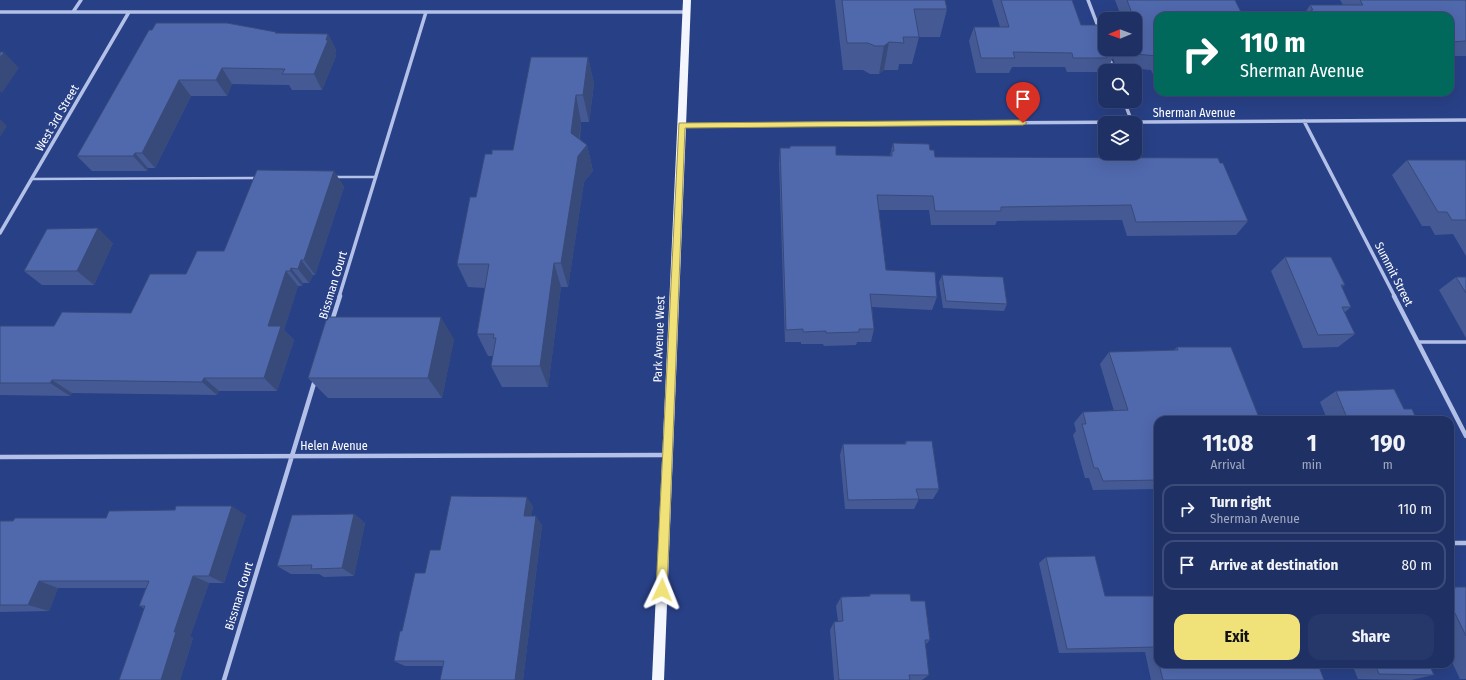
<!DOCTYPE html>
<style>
body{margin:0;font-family:"Fira Sans Condensed",sans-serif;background:#26386a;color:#f1f3f6;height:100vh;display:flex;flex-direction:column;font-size:15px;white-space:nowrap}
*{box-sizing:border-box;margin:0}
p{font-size:13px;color:#a1a9bf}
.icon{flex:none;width:22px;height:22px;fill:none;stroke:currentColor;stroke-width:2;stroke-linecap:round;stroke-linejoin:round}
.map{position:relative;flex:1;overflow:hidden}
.panel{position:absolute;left:1154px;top:416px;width:300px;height:252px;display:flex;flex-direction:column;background:#1e3064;border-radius:12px;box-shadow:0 4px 16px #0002,0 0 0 1px #3c4b78}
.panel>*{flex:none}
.hud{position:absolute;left:1154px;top:12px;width:300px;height:84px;border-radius:12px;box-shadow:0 4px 16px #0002,0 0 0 1px #3c4b78;background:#00695c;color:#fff;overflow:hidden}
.needle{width:26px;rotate:269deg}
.buttons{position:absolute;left:1098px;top:12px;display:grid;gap:8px}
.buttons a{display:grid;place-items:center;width:44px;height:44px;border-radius:8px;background:#1e3064;box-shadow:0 4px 16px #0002,0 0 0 1px #3c4b78;font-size:20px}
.pin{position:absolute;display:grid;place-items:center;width:34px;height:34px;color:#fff;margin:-41px -17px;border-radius:50% 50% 50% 0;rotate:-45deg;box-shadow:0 0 4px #0007}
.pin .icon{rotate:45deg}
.me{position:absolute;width:44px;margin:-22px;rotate:2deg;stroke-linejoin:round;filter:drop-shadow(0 0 3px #0008)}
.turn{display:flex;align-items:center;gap:14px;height:84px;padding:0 20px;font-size:18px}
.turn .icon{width:52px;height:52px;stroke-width:2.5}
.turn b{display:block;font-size:28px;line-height:34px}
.eta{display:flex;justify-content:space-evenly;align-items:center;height:68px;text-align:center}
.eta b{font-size:24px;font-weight:700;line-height:28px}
.primary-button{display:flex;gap:8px;margin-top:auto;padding:8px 20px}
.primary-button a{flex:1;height:46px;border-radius:12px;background:#f0e279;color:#111;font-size:16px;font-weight:700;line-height:46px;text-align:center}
.primary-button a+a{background:#26386a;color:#f1f3f6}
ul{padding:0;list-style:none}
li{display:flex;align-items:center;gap:12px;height:50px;margin:0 8px 6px;padding:0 12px;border:2px solid #3c4b78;border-radius:12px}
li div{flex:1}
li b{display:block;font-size:15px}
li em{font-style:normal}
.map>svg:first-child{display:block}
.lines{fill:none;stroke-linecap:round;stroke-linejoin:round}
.service-far1{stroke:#b3c1e8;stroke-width:2.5}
.service{stroke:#b3c1e8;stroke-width:3.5}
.minor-far1{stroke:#b3c1e8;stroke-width:3.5}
.minor{stroke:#b3c1e8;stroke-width:4.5}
.primary{fill:#f4f6fe;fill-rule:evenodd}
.wall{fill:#455a95}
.shaded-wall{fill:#384a79}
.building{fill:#5069ad;stroke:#384a79}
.route{fill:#f0e279;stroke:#9c934f}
.labels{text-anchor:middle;stroke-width:3;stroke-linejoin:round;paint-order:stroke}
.street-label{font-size:12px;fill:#fff;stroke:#284086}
</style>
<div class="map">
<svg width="1466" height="680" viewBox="0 0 1466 680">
<rect width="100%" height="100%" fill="#284086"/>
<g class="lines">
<path class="service-far1" d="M336,177H376
M32,179L258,178"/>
<path class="service" d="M1418,342H1466"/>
<path class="minor-far1" d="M1088,0L1099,29
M0,12H686
M73,12L81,0
M1106,49L1114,71
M1124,101L1132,122
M1304,121L1395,297
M682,125L1466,120
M0,233L129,12
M339,297L426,12"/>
<path class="minor" d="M1394,296L1466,436
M332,321L340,296
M0,457L667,455
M1450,543H1466
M224,680L315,380"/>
<path class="primary" d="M683,0H691L664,680H652Z"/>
</g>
<path class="wall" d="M835,0H945L947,9L940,37H919L912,64H899L898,70H884L879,74H870L863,70H843Z
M992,0H1072L1081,25L1105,49H1135V19H1122L1115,0H1235L1158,16V80H1156L1151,70L1116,67L1113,58L1109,66H1103L1100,72H1067L1065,67H1012L1009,73H976L969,41L974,27H1000Z
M1340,0H1466V56H1450V16H1303L1310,5H1343Z
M227,23L277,33L328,34L336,50L335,53L336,56L322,90H292L289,85L232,84L227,96H191L155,168H148L147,171H92L77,156Z
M588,57L594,84L589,122H581L580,139L587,145L593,171L584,182L568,287H561L548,387H502L491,366L493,356H488L477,334L485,288L468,287L457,264L476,197L492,154L513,150Z
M893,143L930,150L935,157L1248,221L1236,235L1127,236L1122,220L997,221L995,225H931L929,210H879L886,270L937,297L932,310L872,307L874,329L871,342H857L856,345L824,346L823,344H801V342H785L779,163L780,148H790V146L836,155L890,156Z
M1407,160H1466V256L1453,234L1435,235L1430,226H1422L1392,175Z
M334,171L344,187L315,275H313L309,283H303L302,286H298L284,330L294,340L277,391H219L217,395L72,393L70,396L0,395V326H54L131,313L186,274L224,251Z
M113,243L94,285H42L24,271Z
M1285,257L1345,285L1342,287L1351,307L1344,313L1355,334L1338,347L1303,348L1271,271Z
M942,275L1007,304L1004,311L943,308L939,282Z
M1456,277H1466V338L1439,290Z
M454,339L442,398H328L308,378Z
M1177,347L1260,420L1327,419L1320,402L1336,391L1404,409L1417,420H1158V489L1093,490L1089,478H1085L1073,435L1076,431L1074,423L1083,412L1114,411L1100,364L1109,352L1174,350Z
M906,441L939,489L933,499H919L914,509H845L840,455L843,444H904Z
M533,506L531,516L542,525L523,680H440L443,666H405L394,661L402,631L425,573L440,550Z
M354,514L365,523L354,576L324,577L319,574H291L277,566Z
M246,515L224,583H209L190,637L193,638L180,680L144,608L139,606L146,588H58L49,611L0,612V521Z
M1046,557L1105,596H1158V664H1318L1324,680H1151L1145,652L1059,653L1039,563Z
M1454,587H1466V679H1460L1450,658V588Z
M870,594L911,601L930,640L925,645L929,675L922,680H834L830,630L834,622L838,621L836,606L841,597L869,596Z
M1352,664H1429L1434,675L1411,680L1358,679Z"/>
<path class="shaded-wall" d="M328,34L336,50L335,53L336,56L322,90L314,74Z
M889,42L884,70L879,74L884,46Z
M4,52L19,68L2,93L0,91V58Z
M588,57L594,84L589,122L583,95Z
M222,68L232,84L227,96L216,80Z
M179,80L191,96L155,168L142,153Z
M576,95L581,122L577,159L571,133Z
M0,119L7,126L0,137Z
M587,145L593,171L584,182L568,287L561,263L578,156Z
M135,153L148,168L147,171L133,156Z
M334,171L344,187L315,275L304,260Z
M98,228L113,243L94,285L77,271Z
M301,260L313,275L309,283L298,269Z
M554,263L561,287L548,387L540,366Z
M291,268L303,283L302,286L290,271Z
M286,271L298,286L284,330L294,340L277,391L264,378L268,326Z
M441,317L454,339L442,398L428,378Z
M204,378L219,391L217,395L202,382Z
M52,380L72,393L70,396L50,383Z
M527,497L533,506L530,525L524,516Z
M232,506L246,515L224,583L209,576Z
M354,514L365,523L354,576L342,568Z
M536,516L542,525L523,680H515Z
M193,576L209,583L190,637L193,638L180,680H161L174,632Z
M39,581L58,588L49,611L28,605Z"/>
<path class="building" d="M842,0H945L947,9H914L919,37H903L904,43L889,42L884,46H875L868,43H847Z
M1001,0H1072L1081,25H1105V49H1115L1116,52L1105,51L1107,58H1073L1072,53L1013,52L1015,58H981L974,27H1009Z
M1127,0H1235L1243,16H1158V56L1123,53L1122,49H1135V25H1137L1135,21V19H1134Z
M1360,0H1466V41L1450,42V16H1314L1311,10H1313L1310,5H1363Z
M156,23H227L276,32L275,33L328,34L326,40H328L314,74H282L285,69L222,68L216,80H179L142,153H135L133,156H77L149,30H152Z
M0,52H4L0,58Z
M531,57H588L583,95H576L571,133L587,145L578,156L561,263H554L540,366H491L496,338H493L494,334H477L489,264H457L470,197H476L485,154H492V150H513Z
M893,143L929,144L930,150H934L935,157L1218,158L1220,163H1223L1248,221L1136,222L1131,205L1001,207V211H935L933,196L877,195L886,270L935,272L937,297L870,294L874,329H859V332L826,333V331L803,332V329L786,330L780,148H790V146H836V155L892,156V151H894Z
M1407,160H1466V220H1452L1447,212H1438Z
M257,170L334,171L304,260H301L298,269L291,268L290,271H286L268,326H281L264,378H204L202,382L52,380L50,383H0V326H54L62,312L131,313L150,274H186L197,251H224Z
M98,228L77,271H24L47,229Z
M1285,257H1331L1345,285H1341L1351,307H1342L1355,334L1318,335Z
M942,275L1003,277L1007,304L946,301Z
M1456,277H1466V293Z
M327,317H441L428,378H308Z
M1177,347H1231L1260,420L1347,418L1336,391L1394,389L1404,409H1412L1417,420H1158V480L1103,481L1098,468H1094L1082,424H1086L1083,412L1128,410L1109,352L1178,350Z
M906,441H932L939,489H916L919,499L848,500L843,444H906Z
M451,496L527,497L524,516H536L515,680H440L444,661H394L400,631H402L415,573H425L430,550H440Z
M176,506H232L209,576H193L174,632H176L161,680H119L145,606H139L149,581H39L28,605H0V521H13L15,518H106L109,511L175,510Z
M354,514L342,568L311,569L312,565L277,566L292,515Z
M1095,556L1105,596H1158V660L1155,647L1067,649L1046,557Z
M1454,587H1466V636L1450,603V589H1455Z
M870,594H910L911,601H925L930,640H925L929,675H909L910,680H839L834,622L843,621L841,597L870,596Z
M1159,664H1318L1324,680H1163Z
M1375,664H1429L1434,675L1379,674Z"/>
<path class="route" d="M1023,120L1027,123L1023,125L685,128L667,590L666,594L662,595L658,594L656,590L679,123Z"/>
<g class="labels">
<g class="street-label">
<text x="1194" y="117">Sherman Avenue</text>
<text transform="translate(57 118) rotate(-60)" y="4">West 3rd Street</text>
<text transform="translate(1394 274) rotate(63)" y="4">Summit Street</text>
<text transform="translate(333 285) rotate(-73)" y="4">Bissman Court</text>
<text transform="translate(659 339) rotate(-88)" y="4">Park Avenue West</text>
<text x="334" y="450">Helen Avenue</text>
<text transform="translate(239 596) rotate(-73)" y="4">Bissman Court</text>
</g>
</g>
</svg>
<div class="buttons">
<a><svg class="needle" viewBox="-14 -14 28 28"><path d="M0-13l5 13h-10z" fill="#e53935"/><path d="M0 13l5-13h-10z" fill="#a1a9bf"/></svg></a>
<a><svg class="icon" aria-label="search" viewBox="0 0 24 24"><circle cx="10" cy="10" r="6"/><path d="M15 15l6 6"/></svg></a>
<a><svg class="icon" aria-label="layers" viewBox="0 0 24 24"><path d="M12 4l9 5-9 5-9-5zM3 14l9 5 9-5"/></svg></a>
</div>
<div class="pin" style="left:1023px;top:123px;background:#d93025"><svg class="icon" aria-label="arrive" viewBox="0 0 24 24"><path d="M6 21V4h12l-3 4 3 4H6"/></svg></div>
<svg class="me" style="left:662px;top:590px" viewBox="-20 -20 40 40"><path d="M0-17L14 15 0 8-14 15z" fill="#f0e279" stroke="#fff" stroke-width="4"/></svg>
<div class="hud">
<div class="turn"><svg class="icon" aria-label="right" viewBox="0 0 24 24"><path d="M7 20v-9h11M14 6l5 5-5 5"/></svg><div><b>110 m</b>Sherman Avenue</div></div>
</div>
<section class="panel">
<div class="eta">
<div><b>11:08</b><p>Arrival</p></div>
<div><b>1</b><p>min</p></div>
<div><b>190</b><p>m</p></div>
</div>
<ul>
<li><svg class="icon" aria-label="right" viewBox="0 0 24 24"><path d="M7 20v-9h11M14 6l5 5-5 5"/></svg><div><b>Turn right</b><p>Sherman Avenue</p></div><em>110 m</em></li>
<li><svg class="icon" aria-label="arrive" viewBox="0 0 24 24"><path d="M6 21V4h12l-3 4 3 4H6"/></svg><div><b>Arrive at destination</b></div><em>80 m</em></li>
</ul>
<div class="primary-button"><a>Exit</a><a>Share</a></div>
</section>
</div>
